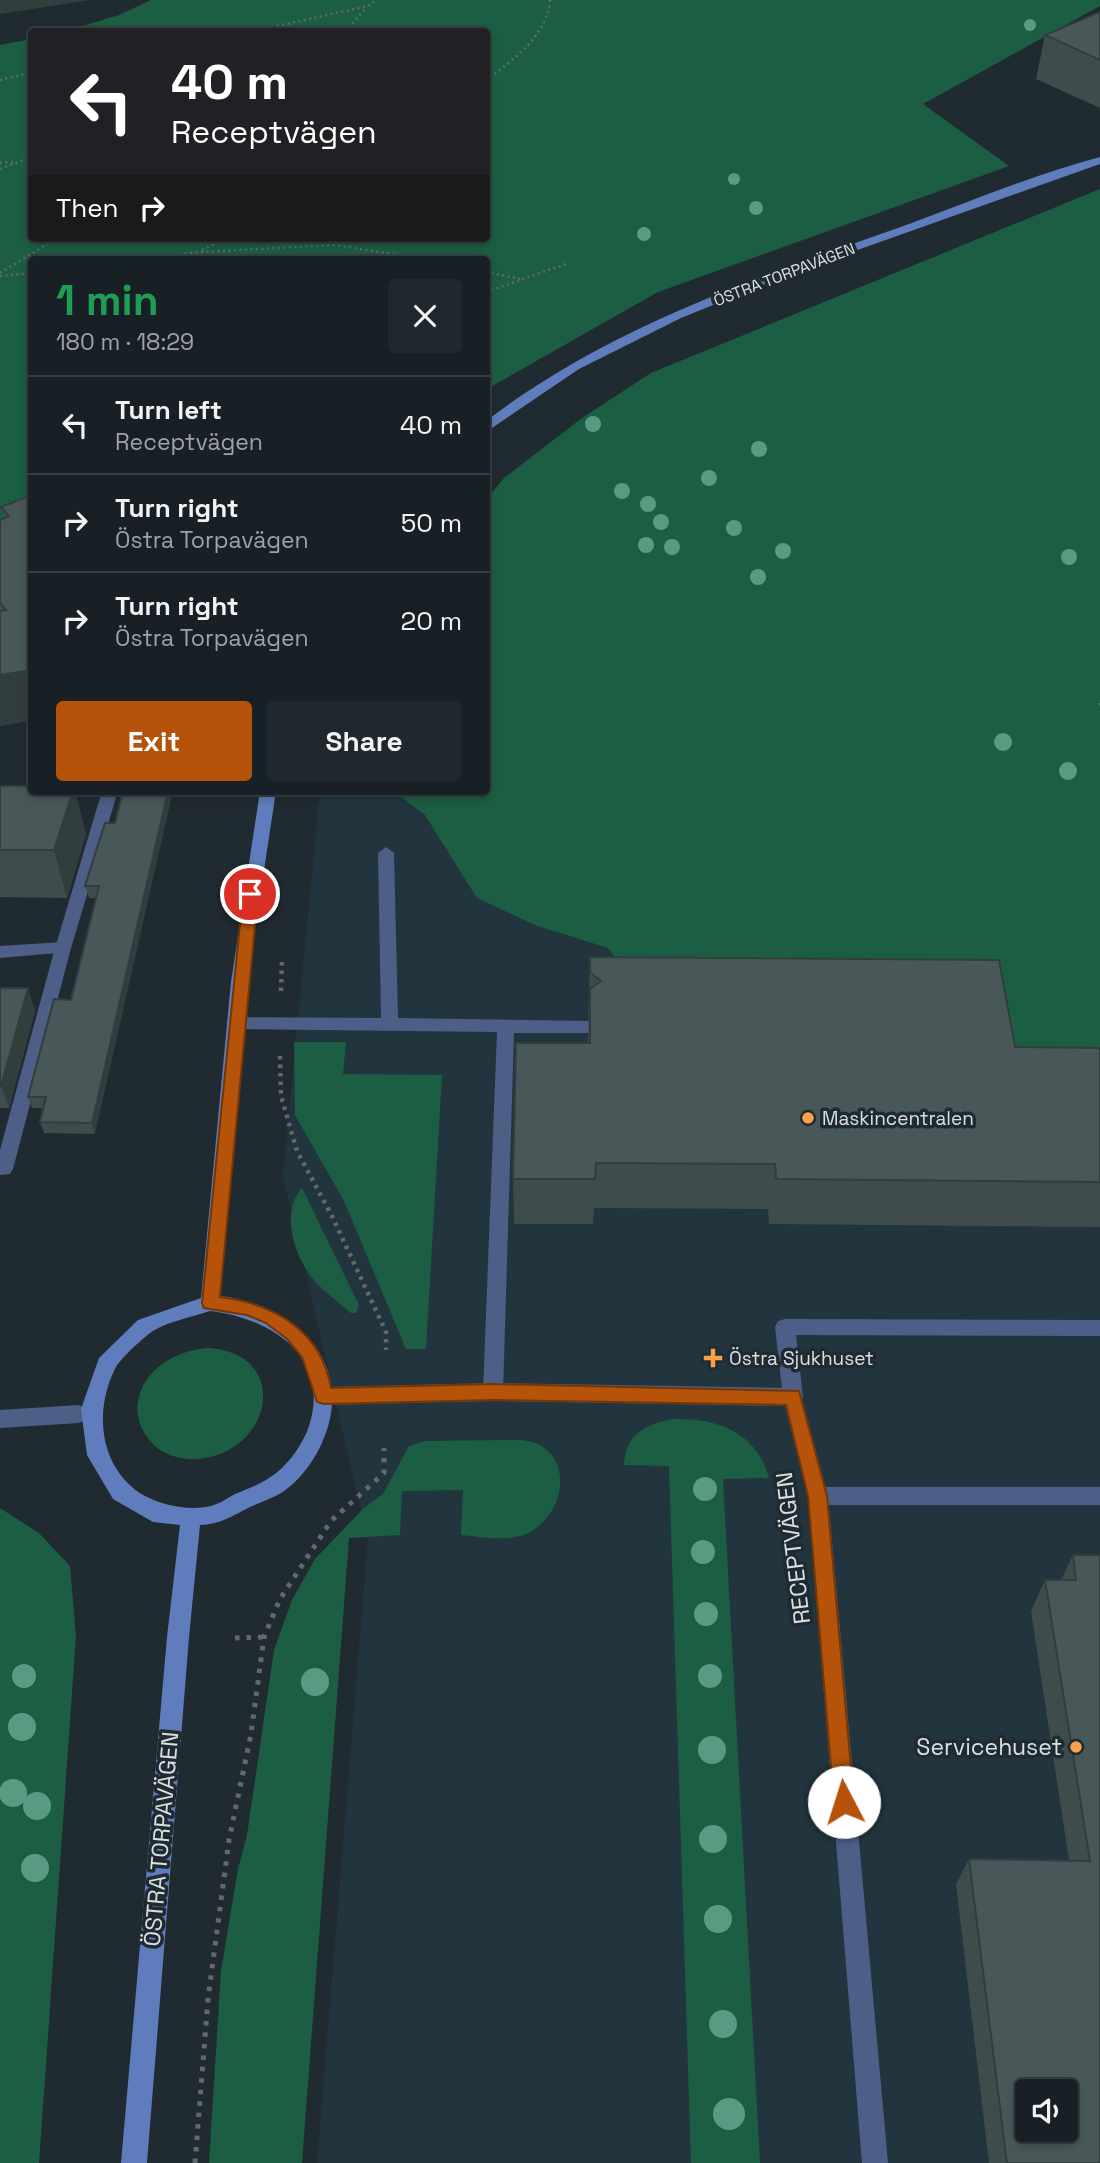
<!DOCTYPE html>
<meta charset="utf-8">
<style>
body{margin:0;font-family:"Space Grotesk",sans-serif;background:#21282d;color:#f1f3f6;height:100vh;display:flex;flex-direction:column;font-size:26px;white-space:nowrap}
*{box-sizing:border-box;margin:0}
p{font-size:23px;color:#9fa3a7}
.icon{flex:none;width:38px;height:38px;fill:none;stroke:currentColor;stroke-width:2;stroke-linecap:round;stroke-linejoin:round}
.map{position:relative;flex:1;overflow:hidden}
.drawer{position:absolute;left:28px;top:256px;width:462px;height:539px;display:flex;flex-direction:column;background:#182025;border-radius:7px;box-shadow:0 4px 10px #0003,0 0 0 2px #363e42}
.drawer>*{flex:none}
.guide{position:absolute;left:28px;top:28px;width:462px;height:214px;border-radius:7px;box-shadow:0 4px 10px #0003,0 0 0 2px #363e42;background:#202124;color:#fff;overflow:hidden}
.controls{position:absolute;left:1015px;top:2079px;display:grid;gap:14px}
.controls a{display:grid;place-items:center;width:63px;height:63px;border-radius:7px;background:#182025;box-shadow:0 4px 10px #0003,0 0 0 2px #363e42;font-size:35px}
.pin{position:absolute;display:grid;place-items:center;width:60px;height:60px;color:#fff;margin:-30px;border:4px solid #fff;border-radius:50%;box-shadow:0 2px 7px #0007}
.me{position:absolute;width:77px;margin:-38px;rotate:355deg;stroke-linejoin:round;filter:drop-shadow(0 0 5px #0008)}
.turn{display:flex;align-items:center;gap:24px;height:147px;padding:0 28px;font-size:32px}
.turn .icon{width:91px;height:91px;stroke-width:2.5}
.turn b{display:block;font-size:49px;line-height:60px}
.then{display:flex;align-items:center;height:66px;padding:0 28px;background:#0003;gap:14px;font-size:26px}
.round{display:grid;place-items:center;flex:none;width:74px;height:74px;border-radius:7px;background:#21282d}
.head{display:flex;align-items:center;justify-content:space-between;height:119px;padding:0 28px}
h1{font-size:42px;font-weight:700;line-height:52px;color:#1e9e55}
.primary-button{display:flex;gap:14px;margin-top:auto;padding:14px 28px}
.primary-button a{flex:1;height:80px;border-radius:7px;background:#b45309;color:#fff;font-size:28px;font-weight:700;line-height:80px;text-align:center}
.primary-button a+a{background:#21282d;color:#f1f3f6}
ul{padding:0;list-style:none}
li{display:flex;align-items:center;gap:21px;height:98px;padding:0 28px;border-top:2px solid #363e42}
li div{flex:1}
li b{display:block;font-size:26px}
li em{font-style:normal}
.map>svg:first-child{display:block}
.built{fill:#22353e;fill-rule:evenodd}
.green{fill:#1c5e43}
.lines{fill:none;stroke-linecap:round;stroke-linejoin:round}
.path-far3{stroke:#5f696e;stroke-width:2.5;stroke-dasharray:2 3.5;stroke-linecap:butt}
.path-far2{stroke:#5f696e;stroke-width:3.5;stroke-dasharray:2.5 4.5;stroke-linecap:butt}
.path-far1{stroke:#5f696e;stroke-width:4.5;stroke-dasharray:3.5 5;stroke-linecap:butt}
.path{stroke:#5f696e;stroke-width:5;stroke-dasharray:4.5 7;stroke-linecap:butt}
.lane{fill:#4d5f87;fill-rule:evenodd}
.street{fill:#4d5f87;fill-rule:evenodd}
.secondary{fill:#5f7dbc;fill-rule:evenodd}
.tree{fill:#5b9a82}
.wall{fill:#3e4c4c}
.shaded-wall{fill:#323e3e}
.building{fill:#485858;stroke:#323e3e;stroke-width:2;fill-rule:evenodd}
.route{fill:#b45309;stroke:#753606;stroke-width:2}
.poi-dot{fill:#f99f4d;stroke:#202b31;stroke-width:2.5}
.labels{text-anchor:middle;stroke-width:7;stroke-linejoin:round;paint-order:stroke}
.far-street-label{font-size:16px;fill:#d8e0e4;stroke:#202b31}
.poi-label{font-size:19px;fill:#d8e0e4;stroke:#202b31;text-anchor:start}
.near-street-label{font-size:23px;fill:#d8e0e4;stroke:#202b31}
.near-poi-label{font-size:23px;fill:#d8e0e4;stroke:#202b31;text-anchor:end}
</style>
<div class="map">
<svg width="1100" height="2163" viewBox="0 0 1100 2163">
<rect width="100%" height="100%" fill="#202b31"/>
<path class="built" d="M1100,189V2163H317L368,1539L283,1176L320,791H486L487,499L504,478L582,418L651,373ZM1027,2091H1066V2130H1027Z"/>
<path class="green" d="M151,0H1100V6L923,104L1009,166L658,292L487,389L486,259H32L31,528L0,542V45L31,39L32,238H486V32L66,31L119,15Z
M1100,189V1077L639,989L608,948L535,925L477,898L425,815L393,791H486L487,499L504,478L582,418L651,373Z
M294,1042H346L343,1074L442,1075L426,1349H406L344,1201L295,1115Z
M302,1188L359,1305L356,1313H351C339,1302 324,1292 313,1279C294,1255 280,1213 302,1188Z
M208,1348C292,1353 273,1453 198,1459C183,1460 165,1456 154,1445C141,1432 134,1415 139,1397C147,1366 179,1350 208,1348Z
M674,1419C718,1418 756,1432 769,1478L723,1479L760,2163H691L669,1466L624,1465C626,1434 645,1424 674,1419Z
M521,1440C576,1445 569,1515 526,1534C506,1542 482,1537 461,1535L463,1490L402,1491L400,1535L349,1538L302,2163H209L221,1971L238,1869L247,1835L274,1650L292,1600L315,1559L364,1508L383,1494L409,1446L425,1441Z
M0,1508L39,1533L70,1566L76,1636L39,2163H0Z"/>
<g class="lines">
<path class="path-far3" d="M250,32L368,6L376,0
M345,32L367,7
M0,80L32,72
M486,81C513,59 547,37 550,0
M0,163L13,162
M0,169L32,157
M202,250L226,238
M152,259L199,252L335,245L423,259
M486,272L521,279
M0,273L57,238
M0,276L32,273
M486,292L569,263"/>
<path class="path-far2" d="M1100,703V708"/>
<path class="path-far1" d="M281,991L282,958
M280,1056L281,1096L297,1151L332,1216L386,1332V1350"/>
<path class="path" d="M235,1638L264,1637
M195,2163L208,1999L229,1840L251,1734L264,1637L280,1599L331,1521L384,1473V1448"/>
<path class="lane" d="M102,791H118L71,948L13,1169L10,1174L0,1175V1150L55,948Z
M386,847L394,853L398,1018L588,1021L597,1027L588,1033H514L503,1392L500,1398L493,1401L486,1398L483,1392L497,1032L235,1029L226,1023L235,1017L381,1018L378,853Z
M785,1319L1100,1320V1336L796,1335L803,1397L800,1403L793,1406L786,1403L783,1397L775,1327L778,1321Z
M818,1487H1100V1505H818L811,1503L808,1496L811,1489Z"/>
<path class="street" d="M63,942L69,944L71,948L69,952L0,958V946Z
M493,1383L793,1388L800,1391L828,1496L888,2163H862L808,1496L785,1406L493,1401L324,1405L317,1402L314,1396L317,1390L324,1387Z
M79,1405L86,1408L89,1414L86,1420L79,1423L0,1428V1410Z"/>
<path class="secondary" d="M1100,157V164L787,275L681,318L579,369L486,432V421C612,325 762,276 909,224C972,201 1035,174 1100,157Z
M260,791H276L247,982L220,1296C298,1305 358,1366 321,1445C313,1462 300,1480 284,1491C274,1498 261,1502 250,1507C234,1515 219,1525 200,1525L189,1637L147,2163H121L167,1637L180,1525L153,1522L113,1499L87,1455L81,1409L99,1358L138,1320L201,1298L231,982ZM210,1311C272,1318 333,1358 308,1429C301,1447 286,1468 269,1478C259,1485 246,1489 235,1494C228,1498 219,1504 211,1506C190,1511 164,1506 145,1496C101,1471 93,1415 114,1371C119,1359 139,1342 150,1333C165,1322 192,1317 210,1311Z"/>
</g>
<g class="tree">
<circle cx="1030" cy="25" r="6"/>
<circle cx="734" cy="179" r="6"/>
<circle cx="756" cy="208" r="7"/>
<circle cx="644" cy="234" r="7"/>
<circle cx="593" cy="424" r="8"/>
<circle cx="759" cy="449" r="8"/>
<circle cx="709" cy="478" r="8"/>
<circle cx="622" cy="491" r="8"/>
<circle cx="648" cy="504" r="8"/>
<circle cx="661" cy="522" r="8"/>
<circle cx="734" cy="528" r="8"/>
<circle cx="646" cy="545" r="8"/>
<circle cx="672" cy="547" r="8"/>
<circle cx="783" cy="551" r="8"/>
<circle cx="1069" cy="557" r="8"/>
<circle cx="758" cy="577" r="8"/>
<circle cx="1003" cy="742" r="9"/>
<circle cx="1068" cy="771" r="9"/>
<circle cx="705" cy="1489" r="12"/>
<circle cx="703" cy="1552" r="12"/>
<circle cx="706" cy="1614" r="12"/>
<circle cx="24" cy="1676" r="12"/>
<circle cx="710" cy="1676" r="12"/>
<circle cx="315" cy="1682" r="14"/>
<circle cx="22" cy="1727" r="14"/>
<circle cx="712" cy="1750" r="14"/>
<circle cx="13" cy="1793" r="14"/>
<circle cx="37" cy="1806" r="14"/>
<circle cx="713" cy="1839" r="14"/>
<circle cx="35" cy="1868" r="14"/>
<circle cx="718" cy="1919" r="14"/>
<circle cx="723" cy="2024" r="14"/>
<circle cx="729" cy="2114" r="16"/>
</g>
<path class="wall" d="M1100,12V108L1036,79L1045,35Z
M32,495V720L0,726V520L3,518L1,507Z
M0,786L32,791H75L86,834L67,898L0,897Z
M105,823L95,1134L44,1133L40,1122L43,1108H32L28,1097L71,1000L96,898H89L85,886Z
M590,957L1015,1047L1100,1048V1227L769,1224L768,1209L594,1208L593,1224H514L513,1179L588,1043Z
M0,988L35,1011L9,1108H0Z
M1073,1555H1100V2163H989L956,1884L969,1859L1069,1860L1031,1611L1045,1580H1061Z"/>
<path class="shaded-wall" d="M0,0H91L0,14Z
M32,670V720L0,726V675Z
M73,791H75L86,834L67,898L54,850Z
M168,791H173L95,1134L92,1123Z
M28,988L35,1011L9,1108L1,1086Z"/>
<path class="building" d="M1100,12V60L1045,35Z
M32,495V670L0,675V611L6,610L0,603V520L9,516L1,507Z
M0,786H32V791H73L54,850H0Z
M123,791H168L92,1123L40,1122L46,1097H28L54,999L71,1000L99,886H85L105,823H115Z
M590,957L999,960L1015,1047L1100,1048V1182L776,1179L775,1164L596,1163L595,1179H513L516,1043H590V989L601,981L590,972Z
M0,988H28L1,1086H0Z
M1073,1555H1100V2163H1007L969,1859L1090,1861L1045,1580H1076ZM1027,2091H1066V2130H1027Z"/>
<path class="route" d="M250,889L258,894L220,1297C274,1304 321,1330 331,1388L493,1384L799,1391L827,1496L854,1802L851,1809L844,1812L837,1809L834,1802L808,1496L786,1405L493,1400L324,1404L317,1402L302,1357L287,1339L266,1323L247,1315L204,1308L202,1303L243,894Z"/>
<g class="poi-dot">
<circle cx="808" cy="1118" r="7"/>
<path d="M709.5 1347.5h7v7h7v7h-7v7h-7v-7h-7v-7h7z"/>
<circle cx="1076" cy="1747" r="7"/>
</g>
<g class="labels">
<g class="far-street-label">
<text transform="translate(784 274) rotate(-21)" y="6">ÖSTRA TORPAVÄGEN</text>
</g>
<g class="poi-label">
<text x="822" y="1125">Maskincentralen</text>
<text x="729" y="1365">Östra Sjukhuset</text>
</g>
<g class="near-street-label">
<text transform="translate(793 1548) rotate(-97)" y="8">RECEPTVÄGEN</text>
<text transform="translate(161 1839) rotate(-85)" y="8">ÖSTRA TORPAVÄGEN</text>
</g>
<g class="near-poi-label">
<text x="1062" y="1755">Servicehuset</text>
</g>
</g>
</svg>
<div class="controls">
<a><svg class="icon" aria-label="sound" viewBox="0 0 24 24"><path d="M4 9h4l5-4v14l-5-4H4zM17 9q2 3 0 6"/></svg></a>
</div>
<div class="pin" style="left:250px;top:894px;background:#d93025"><svg class="icon" aria-label="arrive" viewBox="0 0 24 24"><path d="M6 21V4h12l-3 4 3 4H6"/></svg></div>
<svg class="me" style="left:844px;top:1802px" viewBox="-20 -20 40 40"><circle r="19" fill="#fff"/><path d="M0-13L10 11 0 6-10 11z" fill="#b45309"/></svg>
<div class="guide">
<div class="turn"><svg class="icon" aria-label="left" viewBox="0 0 24 24"><path d="M17 20v-9H6M10 6l-5 5 5 5"/></svg><div><b>40 m</b>Receptvägen</div></div>
<div class="then">Then<svg class="icon" aria-label="right" viewBox="0 0 24 24"><path d="M7 20v-9h11M14 6l5 5-5 5"/></svg></div>
</div>
<section class="drawer">
<div class="head"><div><h1>1 min</h1><p>180 m · 18:29</p></div><a class="round"><svg class="icon" aria-label="close" viewBox="0 0 24 24"><path d="M6 6l12 12M18 6L6 18"/></svg></a></div>
<ul>
<li><svg class="icon" aria-label="left" viewBox="0 0 24 24"><path d="M17 20v-9H6M10 6l-5 5 5 5"/></svg><div><b>Turn left</b><p>Receptvägen</p></div><em>40 m</em></li>
<li><svg class="icon" aria-label="right" viewBox="0 0 24 24"><path d="M7 20v-9h11M14 6l5 5-5 5"/></svg><div><b>Turn right</b><p>Östra Torpavägen</p></div><em>50 m</em></li>
<li><svg class="icon" aria-label="right" viewBox="0 0 24 24"><path d="M7 20v-9h11M14 6l5 5-5 5"/></svg><div><b>Turn right</b><p>Östra Torpavägen</p></div><em>20 m</em></li>
</ul>
<div class="primary-button"><a>Exit</a><a>Share</a></div>
</section>
</div>
